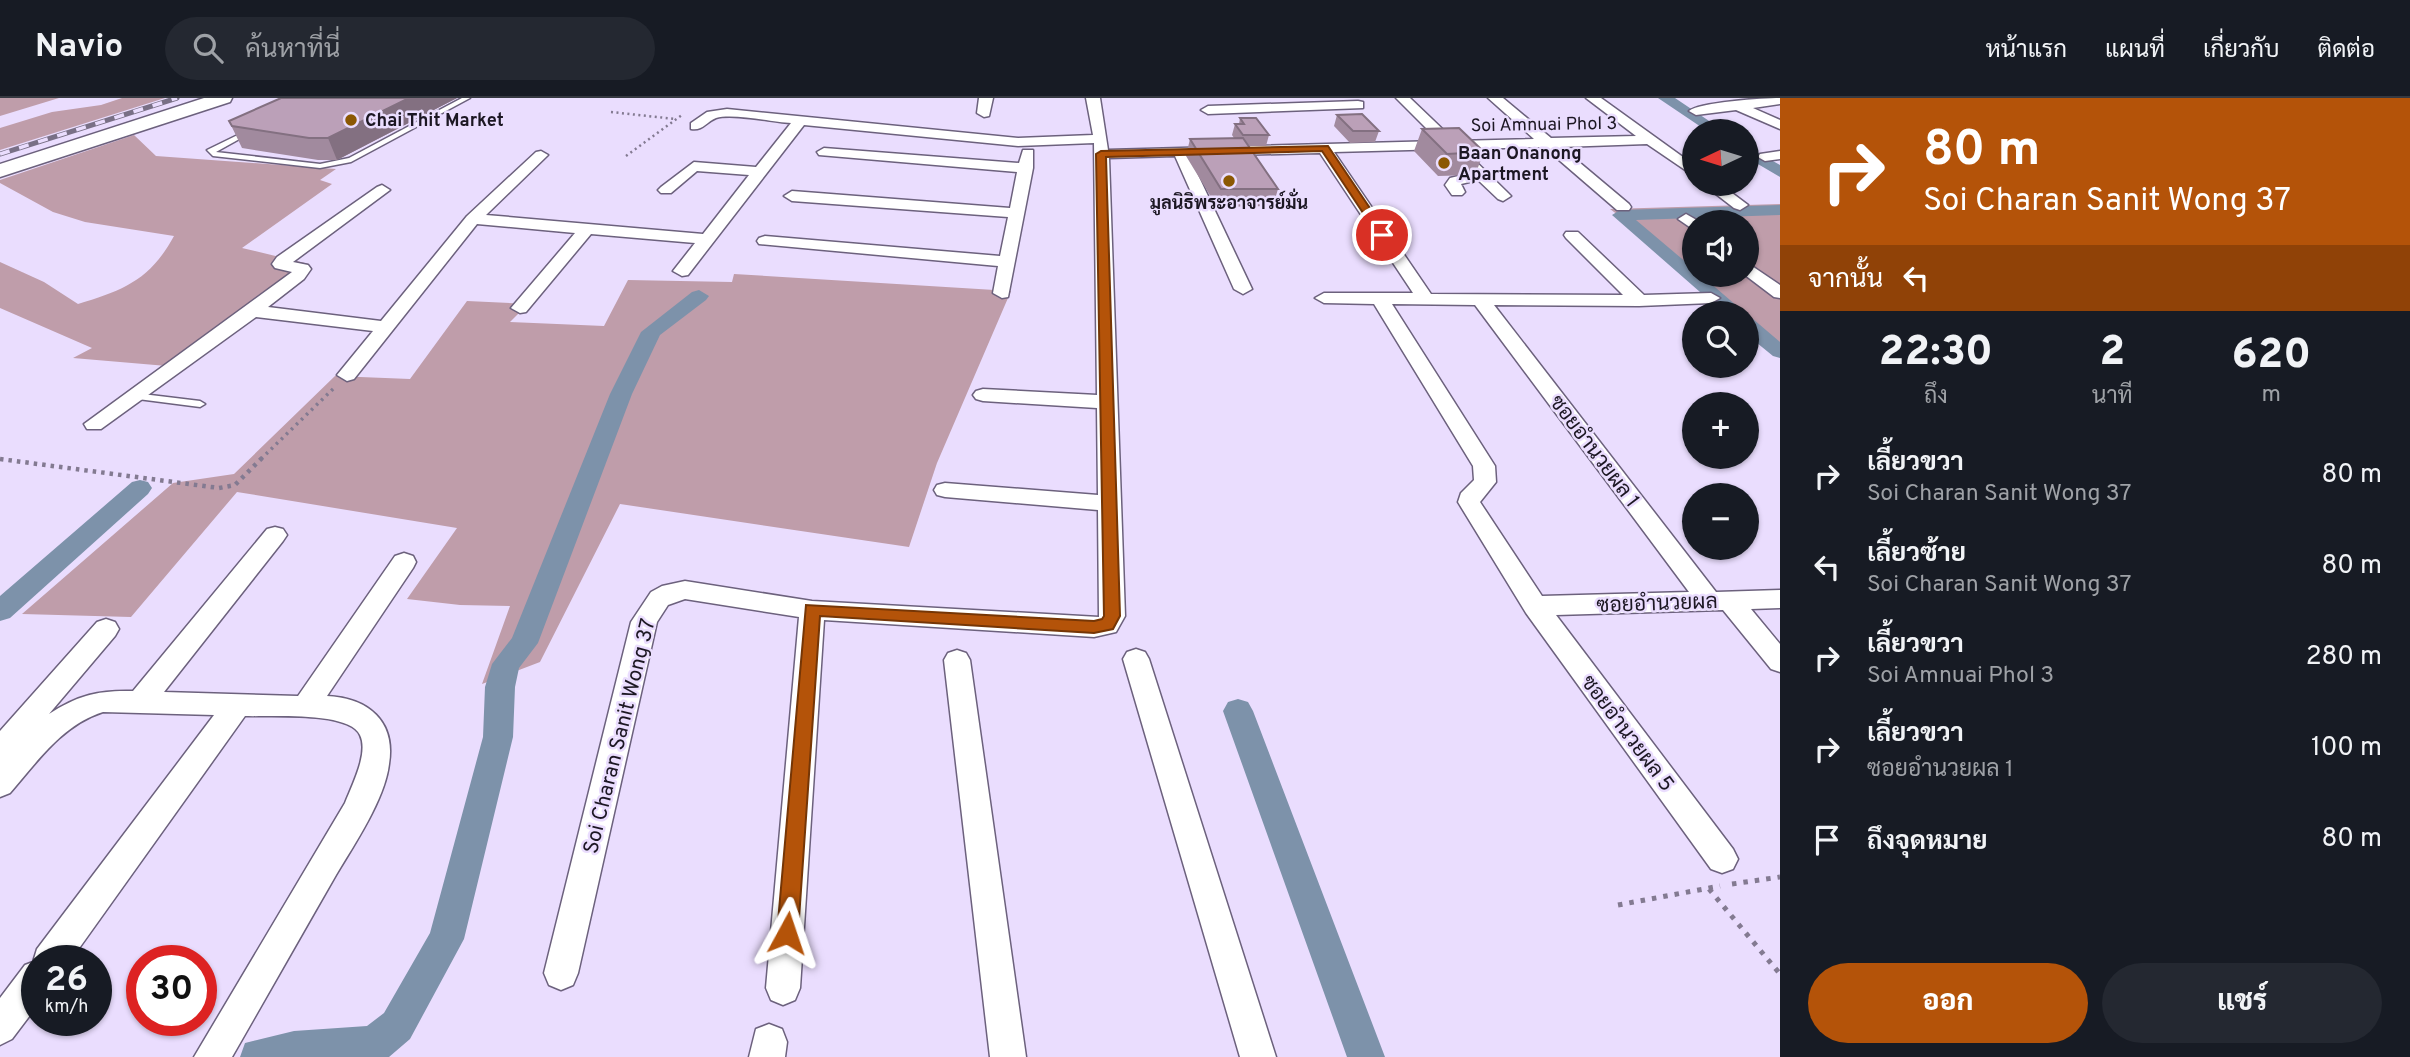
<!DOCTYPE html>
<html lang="th">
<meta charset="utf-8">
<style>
body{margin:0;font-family:Overpass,Sarabun,sans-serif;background:#242831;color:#f1f3f6;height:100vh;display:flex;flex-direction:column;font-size:26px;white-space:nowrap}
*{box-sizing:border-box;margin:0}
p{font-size:23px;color:#9ea1a6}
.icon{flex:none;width:38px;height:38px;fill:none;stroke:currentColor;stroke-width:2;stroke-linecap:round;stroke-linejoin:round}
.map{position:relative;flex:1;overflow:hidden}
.drawer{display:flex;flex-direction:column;background:#171b24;width:630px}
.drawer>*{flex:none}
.top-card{background:#b45309;color:#fff;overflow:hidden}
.needle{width:46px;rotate:266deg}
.controls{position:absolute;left:1682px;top:21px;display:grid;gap:14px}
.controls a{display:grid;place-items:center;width:77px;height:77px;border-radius:50%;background:#171b24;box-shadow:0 2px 5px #0004;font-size:35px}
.speed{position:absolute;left:21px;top:847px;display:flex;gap:14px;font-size:35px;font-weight:700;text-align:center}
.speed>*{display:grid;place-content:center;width:91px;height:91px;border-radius:50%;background:#171b24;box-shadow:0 2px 5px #0004;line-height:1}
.speed small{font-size:18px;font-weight:400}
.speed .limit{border:10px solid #d22;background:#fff;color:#111}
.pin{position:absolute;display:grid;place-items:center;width:60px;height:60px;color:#fff;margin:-30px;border:4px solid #fff;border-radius:50%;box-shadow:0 2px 7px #0007}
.me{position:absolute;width:77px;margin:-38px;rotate:5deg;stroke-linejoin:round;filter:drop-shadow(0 0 5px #0008)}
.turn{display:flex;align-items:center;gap:24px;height:147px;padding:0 28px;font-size:32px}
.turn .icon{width:91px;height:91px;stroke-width:2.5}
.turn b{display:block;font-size:49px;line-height:60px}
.then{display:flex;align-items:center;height:66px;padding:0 28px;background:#0003;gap:14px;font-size:26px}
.eta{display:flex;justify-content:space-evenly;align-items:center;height:119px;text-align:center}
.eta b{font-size:42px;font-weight:800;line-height:49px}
.primary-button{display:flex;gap:14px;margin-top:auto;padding:14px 28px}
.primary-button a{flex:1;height:80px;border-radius:42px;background:#b45309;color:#fff;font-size:28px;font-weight:800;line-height:80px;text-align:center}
.primary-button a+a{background:#242831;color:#f1f3f6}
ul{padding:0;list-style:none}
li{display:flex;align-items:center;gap:21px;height:91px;padding:0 28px}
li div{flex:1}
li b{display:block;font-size:26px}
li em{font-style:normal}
header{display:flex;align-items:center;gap:42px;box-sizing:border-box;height:98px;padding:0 35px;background:#171b24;border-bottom:2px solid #363941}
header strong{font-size:33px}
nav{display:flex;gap:38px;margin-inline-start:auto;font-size:24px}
.search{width:490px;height:63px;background:#242831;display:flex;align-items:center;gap:18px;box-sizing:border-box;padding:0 24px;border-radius:38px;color:#9ea1a6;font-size:26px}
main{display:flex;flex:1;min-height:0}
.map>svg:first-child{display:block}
.forest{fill:#bf9daa}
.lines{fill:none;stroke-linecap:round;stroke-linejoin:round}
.canal{fill:#7d92aa;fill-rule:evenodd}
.lane-casing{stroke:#6c617d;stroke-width:3}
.street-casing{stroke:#6c617d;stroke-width:3}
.secondary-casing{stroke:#6c617d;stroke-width:3}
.path-far3{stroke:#837a91;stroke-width:2.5;stroke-dasharray:2 3.5;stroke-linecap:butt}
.path-far2{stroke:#837a91;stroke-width:3.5;stroke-dasharray:2.5 4.5;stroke-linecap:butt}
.path-far1{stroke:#837a91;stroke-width:4.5;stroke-dasharray:3.5 5;stroke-linecap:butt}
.path{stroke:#837a91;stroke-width:5;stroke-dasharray:4.5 7;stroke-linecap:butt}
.lane{fill:#fff;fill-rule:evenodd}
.street{fill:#fff;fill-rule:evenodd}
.secondary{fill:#fff;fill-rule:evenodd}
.rail-casing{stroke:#797086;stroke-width:5}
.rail{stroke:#eaddfe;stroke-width:3.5;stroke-dasharray:10;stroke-linecap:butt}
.wall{fill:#a18a9e}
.shaded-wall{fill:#837081}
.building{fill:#bba0b8;stroke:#837081;stroke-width:2}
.route{fill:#b45309;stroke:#753606;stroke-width:2}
.poi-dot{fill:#8b5803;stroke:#eaddfe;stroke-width:2.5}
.labels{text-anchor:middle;stroke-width:5;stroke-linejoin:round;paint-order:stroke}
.far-poi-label{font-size:18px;font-weight:bold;fill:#1c1723;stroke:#eaddfe;text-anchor:start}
.far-street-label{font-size:18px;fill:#1c1723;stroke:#eaddfe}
.street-label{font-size:21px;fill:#1c1723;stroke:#eaddfe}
</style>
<header>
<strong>Navio</strong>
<div class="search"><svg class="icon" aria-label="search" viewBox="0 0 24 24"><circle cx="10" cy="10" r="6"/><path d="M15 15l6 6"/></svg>ค้นหาที่นี่</div>
<nav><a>หน้าแรก</a><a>แผนที่</a><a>เกี่ยวกับ</a><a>ติดต่อ</a></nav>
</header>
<main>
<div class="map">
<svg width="1780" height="959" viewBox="0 0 1780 959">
<rect width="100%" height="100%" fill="#eaddfe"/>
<path class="forest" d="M0,0H59L0,18Z
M122,0H165L0,52V30L52,14L101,7Z
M134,37L156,58L336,71L320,82L332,86L242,150L309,166L167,268L73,260L92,250L0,210V164L44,184L78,206C124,192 150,182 174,138L85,124L53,114L0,85V82Z
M1780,106V245L1697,177H1746V124H1694V174L1610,111Z
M734,176L1011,193L937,365L909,449L620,406L540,564L482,586L510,508L460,507L407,501L457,430L237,394L131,519L22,516L173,385L234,376L335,278L410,281L467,203L528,206L510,224L604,228L628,182L732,184Z"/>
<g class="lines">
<path class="canal" d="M1658,0H1675L1724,33H1707Z
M1746,48L1780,67V79L1746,59Z
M1780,107V117L1636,122L1694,171V177H1701L1745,215H1724L1612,117L1620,112Z
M699,192L709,198L706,202L660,237L632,296L538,545L519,570L515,589L513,639L464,841L410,941L389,959H240L245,945L294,933L367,928L384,915L430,835L483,639L485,589L492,566L512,540L610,296L641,234L692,194Z
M1746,219L1753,221L1780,244V260L1773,258L1746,236Z
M140,382L148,384L152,390L148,396L10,520L0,523V498L132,384Z
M1238,601L1248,604L1253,613L1385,959H1347L1223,613L1228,604Z"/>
<g class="lane-casing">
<path id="lane" d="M462,0H470L351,64L320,70L213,58L207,52L250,31L252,32V34L216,54L320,66L349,60Z
M134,295L200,303L205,306L200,309L130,300L129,298Z"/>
</g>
<g class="street-casing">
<path id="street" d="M979,0H993L989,18L984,19L977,15Z
M1086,0H1100L1108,52L1439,43L1396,0H1410L1455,43L1534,41L1488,0H1503L1551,40L1636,38L1586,0H1601L1694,67V78L1647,46L1561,49L1629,106L1631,109L1629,112H1617L1544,49L1463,51L1508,95L1511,98L1503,103L1498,101L1478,82L1461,86L1465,94L1462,97H1452L1445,87L1450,80L1471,75L1447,51L1334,54L1431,196L1623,197L1566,140L1564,137L1566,134H1578L1644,197L1711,195L1720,200L1711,205L1639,208L1494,207L1716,494L1780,492V510L1751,511L1780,546V574L1771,571L1723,512L1556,517L1733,751L1738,761L1733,771L1722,775L1711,771L1526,515L1458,404L1461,395L1474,382L1473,368L1374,206L1324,205L1315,200L1324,195H1413L1320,55L1189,58L1252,191L1243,196L1234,191L1175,58L1109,60L1125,518L1116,534L1094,539L824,522L800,890L795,902L783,907L771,902L766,890L799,519L685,501L668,507L657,524L578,875L573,887L561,892L549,887L544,875L631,524L651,494L662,488L685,483L812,503L1099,519L1098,412L945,399L937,397L934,392L937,387L945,385L1098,397L1097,310L983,303L976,301L973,297L976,293L983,291L1097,297L1094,45L1018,48L804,27L688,177L682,178L673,173L695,145L591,136L526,214L520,215L511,210L575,135L477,126L354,281L347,283L337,277L373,233L256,219L101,331H87L84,326L292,174L275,170L272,166L277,159L377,89L382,87L390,92L293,164L308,167L311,171L304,181L268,209L381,223L467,118L536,54L541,53L548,57L486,117L703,136L749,77L697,73L671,95H661L658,92L661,89L694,64L756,69L791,25C772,24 733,15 716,20C706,24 703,33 691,31V25L707,14L727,11L1018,40L1093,37ZM1392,206L1475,207L1689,494L1542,498L1480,404L1496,384L1495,368Z
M1780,0V6L1753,10L1780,22V31L1736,12L1696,17L1689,13C1700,4 1763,0 1780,0Z
M1358,3L1363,4V10L1208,16L1201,12L1208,8Z
M824,50L1019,65L1023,52H1033V70L1008,199L1002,200L993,195L998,168L759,146L757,143L759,140L765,138L1000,158L1008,119L792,103L784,98L792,93L1010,110L1017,74L819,57L817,54Z
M1780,53V61L1765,63L1758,59L1760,56Z
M1703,86H1720L1748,107L1740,112L1734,110Z
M1686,116L1700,124H1694V132L1678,121Z
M1746,164L1780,187V200L1774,199L1745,177Z
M275,429L283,431L287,437L283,443L164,594L298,598L395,458L404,455L413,458L416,464L413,470L327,598C368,600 396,623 389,666C385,701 354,747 336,777C301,838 267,898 232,959H194L345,705C352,687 369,655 360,637C349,613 269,619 245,618L70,863H37V908L12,941L0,947V900L25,867L33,864L37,851L214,617L103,614C62,627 37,664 10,695L0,699V633L97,524L106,521L115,524L119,531L115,538L49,616C78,597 99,592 133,593L267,431Z
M1136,551L1145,554L1149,561L1276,959H1240L1123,561L1127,554Z
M957,552L966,555L970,562L1026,959H990L944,562L948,555Z
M769,926L782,931L787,944L785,959H749L756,931Z"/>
</g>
<g class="secondary-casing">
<path id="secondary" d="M204,0H232L230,4L0,79V66Z"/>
</g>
<path class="path-far3" d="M611,14L675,21
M626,58L682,17"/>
<path class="path-far2" d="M261,361L334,290"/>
<path class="path-far1" d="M0,361L219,390L235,387L263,359"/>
<path class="path" d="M1732,786L1780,779
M1709,791L1780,876
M1618,807L1720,788"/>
<use href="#lane" class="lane"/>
<use href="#street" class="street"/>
<use href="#secondary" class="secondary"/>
<g class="rail-casing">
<path id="rail" d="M0,56L177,0"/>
</g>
<use href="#rail" class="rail"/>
</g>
<path class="wall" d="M281,0H457L337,62H318L242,50L229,23Z
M1337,17L1379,33L1375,44L1350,45L1334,28Z
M1240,20L1269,37L1266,48H1249L1278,91L1273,108L1217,109L1186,58L1190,41L1234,40L1232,37L1235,26H1239Z
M1422,31L1484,54L1475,77L1438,78L1414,53Z"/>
<path class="shaded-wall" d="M409,0H457L337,62L328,40Z"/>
<path class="building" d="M281,0H409L328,40H309L232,28L229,23Z
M1362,16L1379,33H1353L1337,17Z
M1240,20H1256L1269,37H1243L1235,26H1244Z
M1459,30L1484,54L1447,56L1422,31Z
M1243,40L1278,91H1221L1190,41Z"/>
<path class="route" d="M1328,48L1388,137L1386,139H1379L1322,53L1106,59L1120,518L1113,531L1094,535L820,518L798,835L795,843L787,846L780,843L777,835L806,507L1094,523L1102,521L1104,518L1096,56L1101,53Z"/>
<g class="poi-dot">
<circle cx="351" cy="22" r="7"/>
<circle cx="1444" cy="65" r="7"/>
<circle cx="1229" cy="83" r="7"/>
</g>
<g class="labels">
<g class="far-poi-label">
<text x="365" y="28">Chai Thit Market</text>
<text x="1458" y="61">Baan Onanong<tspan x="1458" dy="21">Apartment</tspan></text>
<text x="1229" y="111" text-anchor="middle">มูลนิธิพระอาจารย์มั่น</text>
</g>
<g class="far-street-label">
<text transform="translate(1544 26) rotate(-1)" y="6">Soi Amnuai Phol 3</text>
</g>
<g class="street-label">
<text transform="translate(1595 353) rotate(53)" y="7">ซอยอำนวยผล 1</text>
<text transform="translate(1657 505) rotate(-2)" y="7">ซอยอำนวยผล</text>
<text transform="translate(1628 635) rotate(53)" y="7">ซอยอำนวยผล 5</text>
<text transform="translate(619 638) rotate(-76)" y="7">Soi Charan Sanit Wong 37</text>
</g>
</g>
</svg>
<div class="controls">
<a><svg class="needle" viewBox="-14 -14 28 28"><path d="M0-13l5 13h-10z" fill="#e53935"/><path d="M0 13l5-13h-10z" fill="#9ea1a6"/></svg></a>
<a><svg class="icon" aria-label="sound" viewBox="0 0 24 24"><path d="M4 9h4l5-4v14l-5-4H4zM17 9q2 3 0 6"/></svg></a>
<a><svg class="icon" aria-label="search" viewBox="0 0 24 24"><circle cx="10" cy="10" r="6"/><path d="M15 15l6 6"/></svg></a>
<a>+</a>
<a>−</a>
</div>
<div class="speed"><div>26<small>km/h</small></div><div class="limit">30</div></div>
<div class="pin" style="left:1382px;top:137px;background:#d93025"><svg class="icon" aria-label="arrive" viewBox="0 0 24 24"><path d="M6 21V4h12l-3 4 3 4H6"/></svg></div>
<svg class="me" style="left:787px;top:835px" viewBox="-20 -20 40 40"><path d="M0-17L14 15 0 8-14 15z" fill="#b45309" stroke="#fff" stroke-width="4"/></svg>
</div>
<section class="drawer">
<div class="top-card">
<div class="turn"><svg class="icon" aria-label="right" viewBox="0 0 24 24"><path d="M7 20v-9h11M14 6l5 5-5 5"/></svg><div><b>80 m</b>Soi Charan Sanit Wong 37</div></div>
<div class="then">จากนั้น<svg class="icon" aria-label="left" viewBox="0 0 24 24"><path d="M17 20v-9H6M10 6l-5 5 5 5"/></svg></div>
</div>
<div class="eta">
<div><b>22:30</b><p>ถึง</p></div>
<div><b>2</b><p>นาที</p></div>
<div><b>620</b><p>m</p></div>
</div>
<ul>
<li><svg class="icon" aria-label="right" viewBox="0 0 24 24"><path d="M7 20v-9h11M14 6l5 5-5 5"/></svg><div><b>เลี้ยวขวา</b><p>Soi Charan Sanit Wong 37</p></div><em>80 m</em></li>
<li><svg class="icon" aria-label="left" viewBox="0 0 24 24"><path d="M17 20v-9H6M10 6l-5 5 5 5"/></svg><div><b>เลี้ยวซ้าย</b><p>Soi Charan Sanit Wong 37</p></div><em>80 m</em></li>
<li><svg class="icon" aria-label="right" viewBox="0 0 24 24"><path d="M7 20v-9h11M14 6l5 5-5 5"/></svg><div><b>เลี้ยวขวา</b><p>Soi Amnuai Phol 3</p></div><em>280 m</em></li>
<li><svg class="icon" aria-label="right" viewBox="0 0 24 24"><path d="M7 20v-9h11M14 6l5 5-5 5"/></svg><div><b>เลี้ยวขวา</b><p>ซอยอำนวยผล 1</p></div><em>100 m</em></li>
<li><svg class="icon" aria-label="arrive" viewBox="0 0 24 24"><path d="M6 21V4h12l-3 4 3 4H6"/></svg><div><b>ถึงจุดหมาย</b></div><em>80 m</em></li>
</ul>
<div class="primary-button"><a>ออก</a><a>แชร์</a></div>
</section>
</main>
